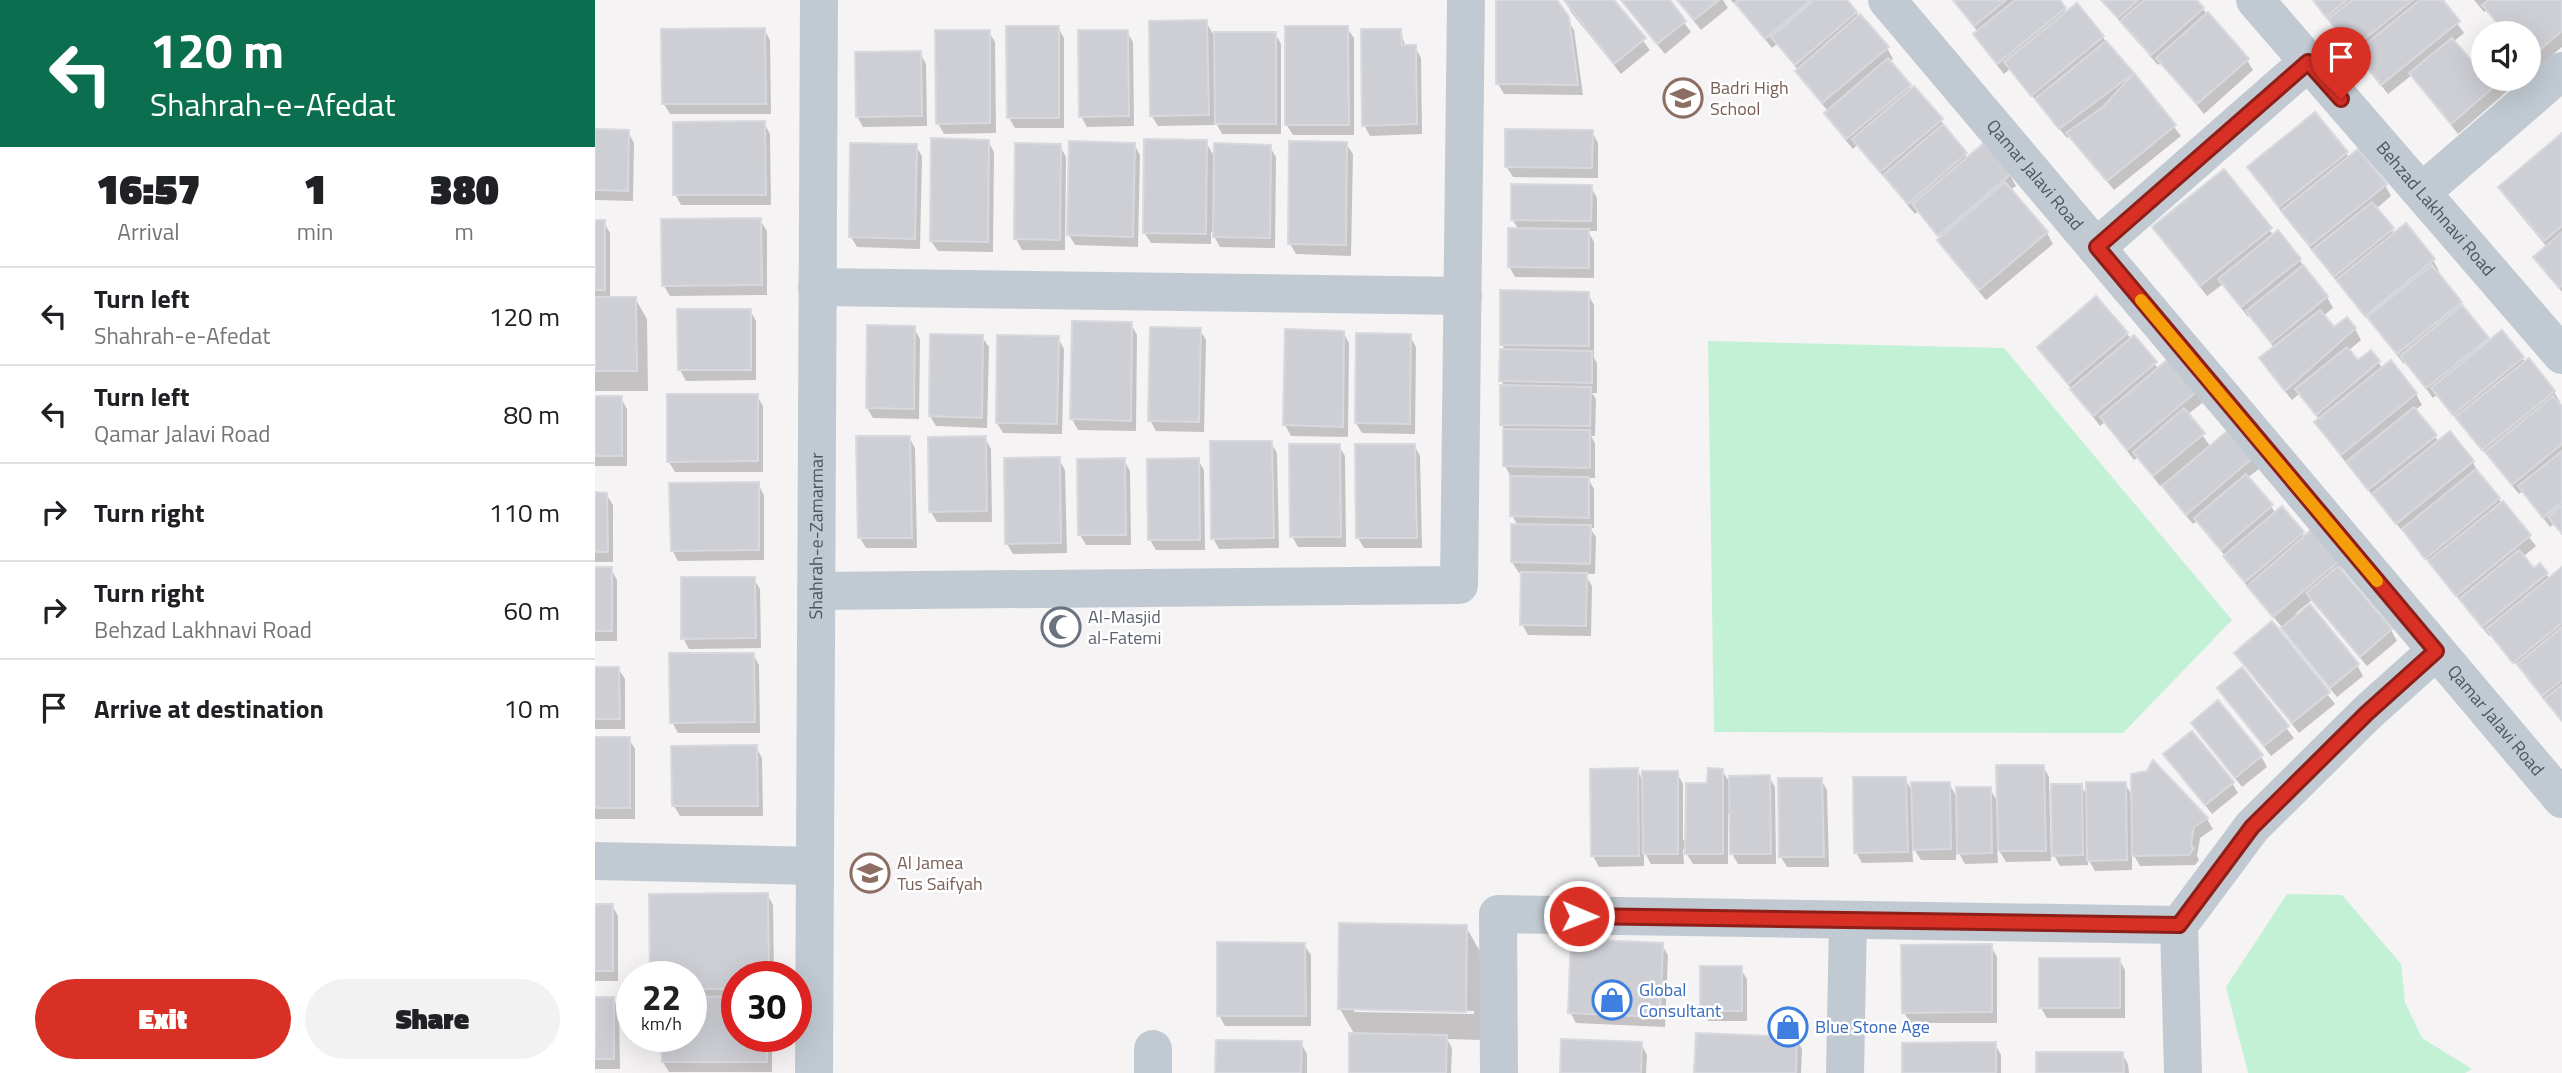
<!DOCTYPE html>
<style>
body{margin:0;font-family:"Titillium Web",sans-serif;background:#f2f2f2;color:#202124;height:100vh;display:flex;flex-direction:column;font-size:26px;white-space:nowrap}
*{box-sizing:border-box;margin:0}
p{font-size:23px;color:#757577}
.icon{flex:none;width:38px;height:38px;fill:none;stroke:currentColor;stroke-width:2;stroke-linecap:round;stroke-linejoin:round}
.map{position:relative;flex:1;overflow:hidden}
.panel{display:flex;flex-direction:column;background:#fff;width:595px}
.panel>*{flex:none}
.banner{background:#0b6e4f;color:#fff;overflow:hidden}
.tools{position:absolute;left:1876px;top:21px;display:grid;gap:14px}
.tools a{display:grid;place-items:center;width:70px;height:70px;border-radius:50%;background:#fff;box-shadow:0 7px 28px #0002;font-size:35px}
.speed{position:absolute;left:21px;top:961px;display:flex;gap:14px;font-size:35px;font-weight:700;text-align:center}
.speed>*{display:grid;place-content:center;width:91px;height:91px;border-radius:50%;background:#fff;box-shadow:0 7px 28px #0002;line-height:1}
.speed small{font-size:18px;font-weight:400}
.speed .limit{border:10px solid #d22;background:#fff;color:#111}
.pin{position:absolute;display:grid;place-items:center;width:60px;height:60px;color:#fff;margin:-72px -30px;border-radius:50% 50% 50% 0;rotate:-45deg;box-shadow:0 0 7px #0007}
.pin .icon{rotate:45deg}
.me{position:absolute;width:77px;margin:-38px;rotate:91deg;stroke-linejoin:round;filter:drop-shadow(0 0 5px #0008)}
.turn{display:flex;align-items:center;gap:24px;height:147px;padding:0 35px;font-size:32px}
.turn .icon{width:91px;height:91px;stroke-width:2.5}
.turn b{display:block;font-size:49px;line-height:60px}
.eta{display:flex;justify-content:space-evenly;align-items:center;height:119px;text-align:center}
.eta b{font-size:42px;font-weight:800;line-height:49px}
.action{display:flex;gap:14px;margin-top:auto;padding:14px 35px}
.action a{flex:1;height:80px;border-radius:42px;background:#d93025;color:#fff;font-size:28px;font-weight:800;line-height:80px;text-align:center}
.action a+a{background:#f2f2f2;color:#202124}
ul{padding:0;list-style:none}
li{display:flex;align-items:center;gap:21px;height:98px;padding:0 35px;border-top:2px solid #e0e0e0}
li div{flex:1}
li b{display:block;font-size:26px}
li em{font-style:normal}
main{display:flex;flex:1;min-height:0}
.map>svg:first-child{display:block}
.green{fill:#c3f1d5}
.shadow{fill:#0003;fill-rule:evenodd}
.building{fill:#cdcfd5;stroke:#d7d9de;stroke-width:2}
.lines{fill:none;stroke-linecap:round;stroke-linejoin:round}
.minor{stroke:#c1cad2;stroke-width:38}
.route-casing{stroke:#8d1f18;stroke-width:18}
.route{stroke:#d93025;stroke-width:12}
.slow{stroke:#f59e0b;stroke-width:12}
.labels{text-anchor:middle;stroke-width:5;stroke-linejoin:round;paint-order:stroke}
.education-label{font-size:18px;fill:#785e54;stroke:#fff;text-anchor:start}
.street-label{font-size:18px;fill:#4a5661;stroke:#fff}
.worship-label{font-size:18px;fill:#5b616d;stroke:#fff;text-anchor:start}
.shop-label{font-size:18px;fill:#366cbe;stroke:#fff;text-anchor:start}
</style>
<main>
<section class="panel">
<div class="banner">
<div class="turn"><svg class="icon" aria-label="left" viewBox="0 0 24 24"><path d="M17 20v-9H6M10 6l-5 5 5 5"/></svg><div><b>120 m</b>Shahrah-e-Afedat</div></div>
</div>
<div class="eta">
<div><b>16:57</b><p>Arrival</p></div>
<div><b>1</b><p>min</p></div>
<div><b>380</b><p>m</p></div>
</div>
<ul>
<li><svg class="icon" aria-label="left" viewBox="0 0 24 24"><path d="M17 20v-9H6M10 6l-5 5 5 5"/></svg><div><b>Turn left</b><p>Shahrah-e-Afedat</p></div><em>120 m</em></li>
<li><svg class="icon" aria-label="left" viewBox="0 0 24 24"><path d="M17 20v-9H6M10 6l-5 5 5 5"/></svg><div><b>Turn left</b><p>Qamar Jalavi Road</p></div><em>80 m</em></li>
<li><svg class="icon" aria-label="right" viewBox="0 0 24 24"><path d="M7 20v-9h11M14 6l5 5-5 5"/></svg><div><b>Turn right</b></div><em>110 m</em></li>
<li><svg class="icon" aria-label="right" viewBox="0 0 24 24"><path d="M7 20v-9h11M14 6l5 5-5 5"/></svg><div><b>Turn right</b><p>Behzad Lakhnavi Road</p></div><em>60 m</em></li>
<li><svg class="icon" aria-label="arrive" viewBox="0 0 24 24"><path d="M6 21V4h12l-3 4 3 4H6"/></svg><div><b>Arrive at destination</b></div><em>10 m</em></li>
</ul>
<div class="action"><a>Exit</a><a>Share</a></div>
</section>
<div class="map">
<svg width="1967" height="1073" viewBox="0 0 1967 1073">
<rect width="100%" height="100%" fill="#f5f3f3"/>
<path class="green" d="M1113,341L1409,348L1637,620L1528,733L1119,732Z
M1692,894L1747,895L1806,964L1810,1002L1827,1038L1877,1069L1870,1073H1653L1631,987Z"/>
<path class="shadow" d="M903,0H959L979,30L988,95L909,94L903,84Z
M971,0H1017L1055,50L1026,74L976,12L970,1Z
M1026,0H1072L1096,32L1070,54Z
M1082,0H1128L1133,8L1106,30Z
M1136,0H1250L1292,48L1298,59L1294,62L1317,90L1346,120L1351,131L1373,159L1389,145L1415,175L1421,186L1415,190L1452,233L1458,244L1391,300L1350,251L1344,241L1350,242L1326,212L1324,214L1323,211L1320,214L1262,145L1258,149L1237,124L1231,113L1233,111L1208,81L1203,70L1182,44L1177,48L1143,5L1142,7Z
M1358,0H1462L1472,13L1482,5L1586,136L1519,190L1475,136L1472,138L1415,69L1409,74L1386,45L1380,35L1383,32Z
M1506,0H1600L1652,60L1658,70L1609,114L1566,62L1563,65Z
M1717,0H1845L1869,33L1858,42L1876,62L1881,59L1888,68V79H1912L1917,87L1863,134L1817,75L1793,94Z
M1879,0H1967V47L1940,69L1934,62V33H1910L1892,10L1889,12Z
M611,22L618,34L680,33L686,44V134H627L619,119V125L563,126L556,115Z
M463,27L469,38V128H420L414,118Z
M752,28L759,38V135H698L691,124Z
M169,29L175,40L176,114H75L69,104Z
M805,31L811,47H820L826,58L827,134L775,136L769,125Z
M394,32L400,42L401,133L349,134L343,123Z
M532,32L538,42L539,126L492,127L486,116Z
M325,53L331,64L332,126L268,127L262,116Z
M169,123L175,134L176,205H86L80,194Z
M0,131L33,132L39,143L38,201L0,200Z
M997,132L1003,143V178L918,177L911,166Z
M1967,135V292L1940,257L1952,247L1911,198L1905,187Z
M393,141L399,152L398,252L343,251L336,241Z
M611,142L620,158L675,147L681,157L680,248L625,247L616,231V244L556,243L549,232Z
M539,144L545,155L543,247L480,245L474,235Z
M751,144L758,154L756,256L701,254L695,244Z
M321,146L327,156L325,249L262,247L256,237Z
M465,146L471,157L470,250H427L421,239Z
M1751,153L1754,158L1790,185L1796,196L1781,209L1800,234L1838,260L1844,271L1841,273L1894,343L1927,358L1959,392L1965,402L1963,404L1967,409V535L1959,524L1955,527L1928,491L1924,494L1842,395L1838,398L1811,362L1809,364L1694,222L1654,167Z
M1629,172L1679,236L1705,260L1710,271L1732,297L1738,308L1728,316L1738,330L1751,319L1760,329L1766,340L1753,351L1763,363L1783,362L1788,369L1821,394L1827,405L1820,410L1844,442L1878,462L1883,473L1941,546L1928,557L1939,570L1944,565L1955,579L1967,569V722L1900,638L1896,635L1894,636L1810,532L1809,533L1759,473L1728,433L1722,423L1725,420L1704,394L1697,400L1672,369L1666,358L1679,348L1655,315L1653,317L1628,284L1612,296L1566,238L1560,228Z
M996,187L1002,198V231H993L999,242V278L920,277L914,266L924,230L917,219Z
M165,220L172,231V295L75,296L69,286Z
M0,222H9L15,233V298H40L52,319L53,391H0Z
M993,294L999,305V358L1002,363V393H997L1001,399L1000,436H996L1000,443V478H993L999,489V528H995L1001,537L1000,574H990L997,586L996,636L933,635L927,624L928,573H924L917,562L923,526L917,515L916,477L910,466V430L906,424L910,387L906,381L910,351L907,344Z
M155,310L161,321V380L91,381L85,370Z
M536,324L542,335L541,431L483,430L477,419Z
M319,328L325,339L324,419L278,418L272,408Z
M605,330L611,340L609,432L561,431L555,420Z
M748,332L754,343L753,437L696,436L690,425Z
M1532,334L1564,369L1611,400L1592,415L1616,447L1634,431L1664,469L1652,478L1681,513L1687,508L1710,538L1743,562L1749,572L1747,574L1796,630L1802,641L1772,666L1717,600L1701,613L1762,665L1768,676L1742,697L1694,639L1686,626L1636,567L1630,556L1602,521L1598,524L1575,497L1568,484L1565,486L1543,457L1539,460L1510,422L1505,426L1444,347Z
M815,336L821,347L820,434L767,433L761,423Z
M387,337L394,347L392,428L341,426L335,416Z
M463,338L469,349L467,434L408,433L402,423Z
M162,396L168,406V472H80L74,462Z
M0,398H26L32,409V466H0Z
M314,437L320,448L322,548H271L265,538Z
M390,438L396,449L397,522H342L336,512Z
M676,443L682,453L684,548L624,549L618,538Z
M819,445L825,456L827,548H769L763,538Z
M744,446L750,456L751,547H703L697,536Z
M464,459L470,470L472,553L418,554L412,544Z
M529,460L535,471L536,545H491L485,535Z
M603,460L609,470L610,550H561L555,540Z
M163,484L169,495V560L83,561L77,550Z
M0,494H11L18,505V562H0Z
M0,569H16L22,580V641H0Z
M159,579L165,589L166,648L94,649L88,638Z
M1677,624L1740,704L1704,733L1641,653Z
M158,654L164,665L165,733H83L77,722Z
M0,668H23L30,679V729H0Z
M1646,670L1699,738L1676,756L1624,688Z
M1598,724L1666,756L1672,767L1647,787Z
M0,739H34L40,749V819H0Z
M161,747L167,758L168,816H85L79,806Z
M1570,754L1637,783L1643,793L1617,814Z
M1558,763L1612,819L1618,829L1605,838L1602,856L1604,860L1600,865L1545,866L1537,852V870L1500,871L1493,859V865L1465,866L1459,855L1486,785L1493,798L1530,783L1538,798Z
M1448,766L1454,777L1456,861L1411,862L1402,847L1403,863L1370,864L1361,848V860H1326L1317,846L1318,862L1267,863L1261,852L1310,779L1318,793L1354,783L1363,800L1395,789L1404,804Z
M1042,770L1049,783L1082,773L1088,784V840H1092L1113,785L1127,770L1136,785L1174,777L1180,787L1181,864H1143L1137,854L1136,814H1133V864H1098L1088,848L1089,864H1056L1049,851V866L1004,867L998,856Z
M1226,780L1232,790L1234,867H1192L1186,857Z
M172,894L178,905L179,976H142V1036H177V1072H74L68,1062V1036H96V976H57L56,895Z
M0,905H17L23,916V981H0Z
M871,927L887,955L886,1040L852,1039L857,1048L856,1073H756L760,1035L745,1009ZM759,1008L879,1011V1014L759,1012Z
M709,945L716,955V1026H630L624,1015Z
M1067,945L1073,955L1070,1027L981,1023L975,1012Z
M1396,946L1402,957V1023H1315L1309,1012Z
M1524,959L1530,970V1018H1452L1446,1008Z
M1145,968L1152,979V1021H1113L1107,1011Z
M0,999H18L24,1009L25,1069H0Z
M1201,1039L1207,1049L1206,1073H1101Z
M706,1043L712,1054V1073H622Z
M1046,1044L1052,1055L1051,1073H967Z
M1400,1044L1406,1055V1073H1309Z
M1527,1054L1533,1064L1534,1073H1443Z"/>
<path class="building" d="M901,0H962L974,17L983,85L901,84Z
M969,0H1019L1051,38L1019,64Z
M1026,0H1075L1091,21L1062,44Z
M1082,0H1124L1099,20Z
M1143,0H1216L1170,39L1140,3Z
M1219,0H1252L1262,12L1200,65L1176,37Z
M1358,0H1411L1379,26Z
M1420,0H1465L1471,8L1402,64L1378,34Z
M1506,0H1543L1523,18Z
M1549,0H1602L1609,8L1556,55L1525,21Z
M1718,0H1752L1731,17Z
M1757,0H1818L1757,49L1733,19Z
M1825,0H1848L1865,21L1786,85L1760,53Z
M1893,0H1967V31L1934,59V33H1911L1887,5Z
M1482,3L1509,36L1436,96L1409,62Z
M1613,12L1654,59L1602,104L1561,58Z
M1265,14L1294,47L1227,103L1200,71Z
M612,20L614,115L555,116L554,21Z
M411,26H464V118H412Z
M690,26H753L754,125H690Z
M170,28L171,104H67L66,29Z
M766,29H806L807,45H821L822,124L767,126Z
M340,30H395V123L341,124Z
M483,30H533L534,116L484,117Z
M619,32H681V124H620Z
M1857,38L1876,60L1881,57L1886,63L1881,68L1883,70L1888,66V79H1908L1856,124L1814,73Z
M1511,41L1539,73L1464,129L1440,99Z
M326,51L327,116L261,117L260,52Z
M1293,58L1316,85L1251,139L1229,113Z
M1539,73L1581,125L1512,181L1471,133L1508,107Z
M1319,86L1348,119L1285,172L1257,139Z
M1720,112L1753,152L1684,207L1652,167Z
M170,121L171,195H78V122Z
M1348,124L1372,153L1313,204L1288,175Z
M0,129L34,130L33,191L0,190Z
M910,129L998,130L997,168L910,167Z
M1967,133V226L1949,241L1903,187Z
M336,138L394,140L393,242L335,241Z
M549,139L612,140L611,234L548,233Z
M474,141L540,143L538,237L472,235Z
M694,141L752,142L751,245L693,244Z
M255,143L322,144L320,239L254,237Z
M420,143L466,144L465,240L419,239Z
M619,143L676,145L675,238L618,237Z
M1389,143L1416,174L1343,236L1317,204Z
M1763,149L1792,184L1715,246L1686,211Z
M1629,169L1677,228L1605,286L1557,227Z
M1410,182L1453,232L1384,290L1342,240Z
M916,184L997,185L996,221L916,220Z
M1777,202L1799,228L1739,277L1717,250Z
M166,218L167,285L67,286L66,219Z
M0,220H10V290H0Z
M1811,223L1840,259L1770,316L1741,280Z
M913,228L994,229V268L913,267Z
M1683,230L1706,259L1646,307L1623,279Z
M1967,232V286L1964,288L1938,257Z
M1708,265L1733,296L1676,343L1651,311Z
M1837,265L1867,302L1802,354L1772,317Z
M905,290L994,292V346L905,345Z
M1501,296L1533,333L1473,384L1442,347Z
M0,297H41L42,371H0Z
M1867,305L1894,338L1831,388L1805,356Z
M82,309H156V370H83Z
M1725,310L1739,327L1752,317L1761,328L1690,391L1664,358Z
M477,321L537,322L536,421L475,419Z
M272,325L320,326L319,409L271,408Z
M555,327L606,328L604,422L553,421Z
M690,329L749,331L748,427L688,425Z
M1907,330L1929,357L1858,415L1836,388Z
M761,333L816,334L815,424L760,423Z
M335,334L388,335L387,418L334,416Z
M402,335L464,336L462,424L401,423Z
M1539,335L1562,362L1498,416L1475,389Z
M1752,347L1763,360L1776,350L1785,361L1721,415L1700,389Z
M905,349L997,351V383L904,381Z
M1578,355L1606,388L1532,450L1505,417Z
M1934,358L1960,391L1887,450L1860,417Z
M1796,360L1822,393L1746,455L1719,422Z
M905,385L996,387L995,426L905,425Z
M72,394H163V461L72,462Z
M0,396H27V456H0Z
M1958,396L1967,406V444L1917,485L1890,452Z
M1819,407L1842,435L1773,490L1751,462Z
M1589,408L1610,433L1558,476L1538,452Z
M908,429L995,430V468L908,466Z
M1635,429L1659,457L1591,515L1567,486Z
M1855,431L1879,461L1801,524L1777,494Z
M261,436H315L317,538H263Z
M391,436L392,511L334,512L333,437Z
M615,441H677L679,538L616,539Z
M694,444H745L746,537H695Z
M760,444H820L822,538H761Z
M1967,451V502L1948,518L1923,486Z
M465,457L466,543L410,544L409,458Z
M530,458L531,535H483L482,459Z
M604,458L605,540H553L552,459Z
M1881,469L1905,498L1830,559L1807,529Z
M1651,474L1678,505L1626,550L1599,518Z
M915,476L994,477V518L915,516Z
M164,482V550L76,551L74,483Z
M0,492L12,493L13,552H0Z
M1908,501L1936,535L1861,596L1833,561Z
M1967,505V534L1953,517Z
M1687,506L1709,532L1650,582L1628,556Z
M916,524L996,525L995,564L916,562Z
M1717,529L1744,561L1678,617L1652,586Z
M1924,550L1939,568L1945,563L1953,573L1887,627L1864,599Z
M1743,566L1797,629L1765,657L1711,593Z
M0,567H17V631H0Z
M1967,567V623L1918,663L1891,629Z
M926,572L992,573L991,626L925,625Z
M86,577H160L161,638L86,639Z
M1715,604L1764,664L1735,688L1686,628Z
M1677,621L1735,692L1697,723L1639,653Z
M1967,627V680L1947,696L1922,664Z
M74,653H159L160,722L75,723Z
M0,667H24L25,719H0Z
M1647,667L1694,726L1669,746L1622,688Z
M1967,685V721L1949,699Z
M1623,700L1668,755L1640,778L1596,723Z
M1597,731L1639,782L1610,805L1568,754Z
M0,737H35V808H0Z
M162,745L163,806H77L76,746Z
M1558,760L1613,818L1599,827L1596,845L1599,848L1594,855L1537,856L1536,774L1552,771Z
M1401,765H1449L1451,851H1403Z
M1043,768L1044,856H996L995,769Z
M1113,768L1128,769V854H1090L1091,783H1112Z
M1047,771H1083V854H1048Z
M1175,775L1176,854H1135L1134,776Z
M1258,777H1311L1313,852L1259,853Z
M1183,778H1227L1229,857H1184Z
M1316,782H1355L1356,849L1318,850Z
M1491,782H1531L1532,860L1492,861Z
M1456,784H1487L1488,855L1457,856Z
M1361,787H1396L1397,853L1362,854Z
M173,893L174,976H142V989H96V976H55L54,894Z
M0,904H18V971H0Z
M744,923L872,925L871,1012L743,1009Z
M976,939L1068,943L1065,1017L973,1013Z
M622,942L710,943L711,1016H622Z
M1397,944V1012L1307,1013L1306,945Z
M1444,958H1525V1008H1444Z
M1105,966H1147V1011H1105Z
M142,996V1036H172V1062H67L66,1036H96V997Z
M0,997H19V1059H0Z
M754,1033L852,1035L851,1073H754Z
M1101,1033L1202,1037L1201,1073H1099Z
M966,1039L1047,1042L1046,1073H965Z
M621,1040L707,1041L706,1073H620Z
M1401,1042V1073H1307V1043Z
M1441,1052H1528L1529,1073H1441Z"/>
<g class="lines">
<g class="minor">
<path id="s1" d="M1292,0L1967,799"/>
<path id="s2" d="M1660,0L1967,355"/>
<path d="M1827,192L1967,71"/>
<path d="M1502,247L1713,62"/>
<path d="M222,287L868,296"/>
<path d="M221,591L864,585L871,0"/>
<path d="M0,861L219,866"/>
<path d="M558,1049V1073"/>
<path id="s3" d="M219,1073L224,0"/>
<path d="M904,1073L903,914L1584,925"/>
<path d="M1250,1073L1253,920"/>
<path d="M1588,1073L1584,925L1657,827L1772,713L1841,651"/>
</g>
</g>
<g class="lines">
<g class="route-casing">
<path id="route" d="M984,916L1584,925L1657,827L1772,713L1841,651L1502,247L1713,62L1746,99"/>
</g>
<use href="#route" class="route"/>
<path class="slow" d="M1546,300L1782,581"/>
</g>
<defs>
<g id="school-ring" transform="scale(2.0125)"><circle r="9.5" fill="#fff" stroke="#8d6e63" stroke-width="1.5"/><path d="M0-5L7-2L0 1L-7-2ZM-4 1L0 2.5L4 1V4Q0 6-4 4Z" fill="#8d6e63"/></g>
<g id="mosque-ring" transform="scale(2.0125)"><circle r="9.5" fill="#fff" stroke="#6b7280" stroke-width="1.5"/><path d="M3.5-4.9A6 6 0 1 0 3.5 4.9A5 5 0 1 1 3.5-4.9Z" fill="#6b7280"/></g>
<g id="university-ring" transform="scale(2.0125)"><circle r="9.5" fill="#fff" stroke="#8d6e63" stroke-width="1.5"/><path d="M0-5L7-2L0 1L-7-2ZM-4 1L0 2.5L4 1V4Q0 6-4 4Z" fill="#8d6e63"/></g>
<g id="shop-ring" transform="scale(2.0125)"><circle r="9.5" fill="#fff" stroke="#3f7fe0" stroke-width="1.5"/><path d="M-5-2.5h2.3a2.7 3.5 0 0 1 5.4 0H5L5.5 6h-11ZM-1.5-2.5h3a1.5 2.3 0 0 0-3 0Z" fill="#3f7fe0"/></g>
</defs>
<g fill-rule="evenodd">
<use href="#school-ring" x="1088" y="98"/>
<use href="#mosque-ring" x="466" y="627"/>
<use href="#university-ring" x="275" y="873"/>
<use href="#shop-ring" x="1017" y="1000"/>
<use href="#shop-ring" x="1193" y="1027"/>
</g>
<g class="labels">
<g class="education-label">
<text x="1115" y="94">Badri High<tspan x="1115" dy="21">School</tspan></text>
<text x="302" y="869">Al Jamea<tspan x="302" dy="21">Tus Saifyah</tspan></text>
</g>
<g class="street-label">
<text dy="6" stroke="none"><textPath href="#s1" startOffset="229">Qamar Jalavi Road</textPath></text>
<text dy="6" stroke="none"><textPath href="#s2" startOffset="276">Behzad Lakhnavi Road</textPath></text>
<text dy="6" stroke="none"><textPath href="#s3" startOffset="537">Shahrah-e-Zamarmar</textPath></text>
<text dy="6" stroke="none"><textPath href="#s1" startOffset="943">Qamar Jalavi Road</textPath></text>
</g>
<g class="worship-label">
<text x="493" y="623">Al-Masjid<tspan x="493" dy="21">al-Fatemi</tspan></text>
</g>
<g class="shop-label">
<text x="1044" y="996">Global<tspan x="1044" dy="21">Consultant</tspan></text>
<text x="1220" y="1033">Blue Stone Age</text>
</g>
</g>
</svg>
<div class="tools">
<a><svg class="icon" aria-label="sound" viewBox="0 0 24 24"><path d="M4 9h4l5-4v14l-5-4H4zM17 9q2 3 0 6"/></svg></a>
</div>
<div class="speed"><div>22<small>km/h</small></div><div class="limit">30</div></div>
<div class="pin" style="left:1746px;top:99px;background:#d93025"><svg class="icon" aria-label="arrive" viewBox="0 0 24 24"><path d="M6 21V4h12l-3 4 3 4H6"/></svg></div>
<svg class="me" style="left:984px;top:916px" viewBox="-20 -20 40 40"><circle r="17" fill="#d93025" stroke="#fff" stroke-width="3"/><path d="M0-11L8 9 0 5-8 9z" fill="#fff"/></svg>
</div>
</main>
